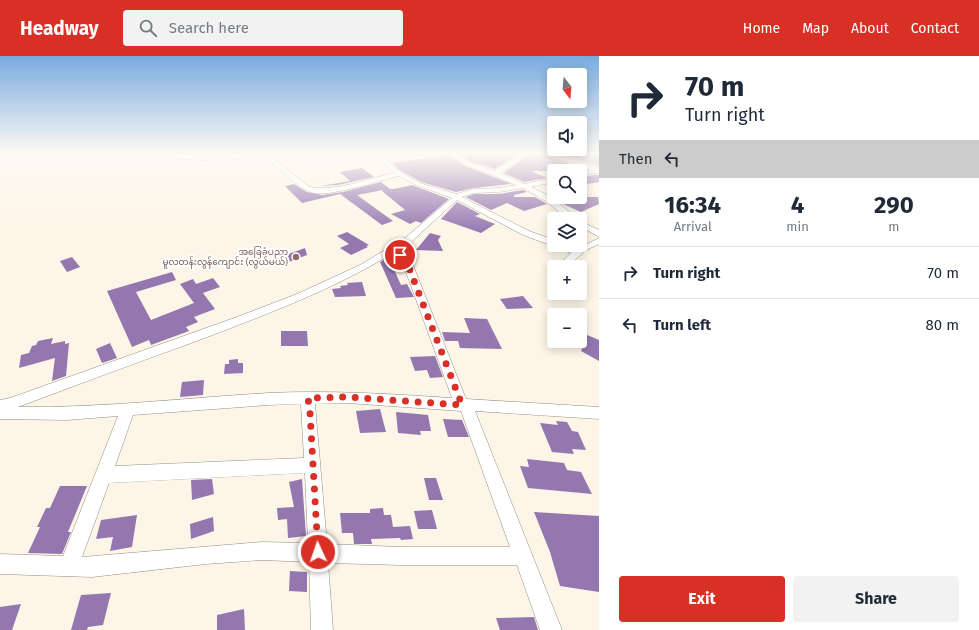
<!DOCTYPE html>
<meta charset="utf-8">
<style>
body{margin:0;font-family:"Fira Sans","Noto Sans Myanmar",sans-serif;background:#f2f2f3;color:#1f2937;height:100vh;display:flex;flex-direction:column;font-size:15px;white-space:nowrap}
*{box-sizing:border-box;margin:0}
p{font-size:13px;color:#747a83}
.icon{flex:none;width:22px;height:22px;fill:none;stroke:currentColor;stroke-width:2;stroke-linecap:round;stroke-linejoin:round}
.map{position:relative;flex:1;overflow:hidden}
.details{display:flex;flex-direction:column;background:#fff;width:380px}
.details>*{flex:none}
.banner{background:#fff;color:#1f2937;overflow:hidden}
.needle{width:26px;rotate:164deg}
.controls{position:absolute;left:547px;top:12px;display:grid;gap:8px}
.controls a{display:grid;place-items:center;width:40px;height:40px;border-radius:4px;background:#fff;box-shadow:0 2px 10px #0003;font-size:20px}
.pin{position:absolute;display:grid;place-items:center;width:34px;height:34px;color:#fff;margin:-17px;border:2px solid #fff;border-radius:50%;box-shadow:0 1px 4px #0007}
.me{position:absolute;width:44px;margin:-22px;rotate:357deg;stroke-linejoin:round;filter:drop-shadow(0 0 3px #0008)}
.turn{display:flex;align-items:center;gap:14px;height:84px;padding:0 20px;font-size:18px}
.turn .icon{width:52px;height:52px;stroke-width:2.5}
.turn b{display:block;font-size:28px;line-height:34px}
.then{display:flex;align-items:center;height:38px;padding:0 20px;background:#0003;gap:8px;font-size:15px}
.eta{display:flex;justify-content:space-evenly;align-items:center;height:68px;text-align:center}
.eta b{font-size:24px;font-weight:700;line-height:28px}
.button{display:flex;gap:8px;margin-top:auto;padding:8px 20px}
.button a{flex:1;height:46px;border-radius:4px;background:#d93025;color:#fff;font-size:16px;font-weight:700;line-height:46px;text-align:center}
.button a+a{background:#f2f2f3;color:#1f2937}
ul{padding:0;list-style:none}
li{display:flex;align-items:center;gap:12px;height:52px;padding:0 20px;border-top:1px solid #e0e1e3}
li div{flex:1}
li b{display:block;font-size:15px}
li em{font-style:normal}
header{display:flex;align-items:center;gap:24px;box-sizing:border-box;height:56px;padding:0 20px;background:#d93025;color:#fff}
header strong{font-size:19px}
nav{display:flex;gap:22px;margin-inline-start:auto;font-size:14px}
.search{width:280px;height:36px;background:#f2f2f3;display:flex;align-items:center;gap:10px;box-sizing:border-box;padding:0 14px;border-radius:4px;color:#747a83;font-size:15px}
main{display:flex;flex:1;min-height:0}
.map>svg:first-child{display:block}
.building{fill:#9577b0}
.lines{fill:none;stroke-linecap:round;stroke-linejoin:round}
.minor-casing{stroke:#938c80;stroke-width:1}
.minor{fill:#fff;fill-rule:evenodd}
.route{stroke:#d93025;stroke-width:7;stroke-dasharray:0 12.6}
.education-dot{fill:#8d6e63;stroke:#fff;stroke-width:1.5}
.labels{text-anchor:middle;stroke-width:4;stroke-linejoin:round;paint-order:stroke}
.far-education-label{font-size:9px;fill:#785e54;stroke:#fff;text-anchor:end}
</style>
<header>
<strong>Headway</strong>
<div class="search"><svg class="icon" aria-label="search" viewBox="0 0 24 24"><circle cx="10" cy="10" r="6"/><path d="M15 15l6 6"/></svg>Search here</div>
<nav><a>Home</a><a>Map</a><a>About</a><a>Contact</a></nav>
</header>
<main>
<div class="map">
<svg width="599" height="574" viewBox="0 0 599 574">
<rect width="100%" height="100%" fill="#fdf5e7"/>
<path class="building" d="M459,97H520L495,113L471,106Z
M531,97H542L584,114L579,115H531L547,122L524,126L504,117Z
M557,97L599,98V110Z
M449,99L465,110L511,128L474,132L456,136L421,126L398,113L392,107Z
M362,112L374,121L338,129L321,130L350,125L340,116Z
M595,119H599V126L580,129V121Z
M381,126L390,133H394L412,129L449,143L421,167L416,165L410,168L391,158L405,154L382,135L383,134L357,139L393,165L382,169L340,138L302,147L285,130L294,128L307,136L322,139L343,136Z
M523,134L527,136L514,139V141H535L547,148L524,155L507,147L491,154L466,141L474,138H499Z
M554,141H598L599,148L581,156L563,148Z
M457,146L480,158L475,160L495,168L481,177L441,163Z
M347,176L369,189L366,190L368,191L351,199L340,192L349,188L337,180Z
M430,177L441,180L438,184L443,195L416,194Z
M305,192L307,199L278,210L272,204Z
M72,201L80,211L67,216L60,205Z
M386,203L391,207L401,229L407,228L414,241L396,242L380,206Z
M172,216L176,224L136,236L151,264L194,247L180,228L193,223L196,228L213,222L220,231L203,237L215,253L194,261L198,266L186,271L189,275L151,289L149,284L132,291L107,235Z
M362,226L366,240L335,241L332,233L341,232L340,230L348,229L347,227Z
M523,240L533,252L507,253L500,243Z
M464,262L487,263L502,293L460,292L458,285H445L442,276L470,277Z
M281,275H307L308,290H281Z
M580,276L599,284V305L581,295L583,291L580,290Z
M53,282L51,288L65,285V288L69,287L66,320L52,325L55,302L19,312L21,299L29,297L32,290L36,289L38,285Z
M110,287L117,302L102,307L96,293Z
M435,300L443,321L430,322L427,314L415,315L410,301Z
M238,303V307H243V317L224,318L225,308H229V304Z
M204,324L203,339L180,341L182,326Z
M380,353L386,376L360,377L356,355Z
M396,356L428,359L431,375H420L421,379L398,377Z
M443,363L462,364L469,381H448Z
M556,365L567,366L572,375L578,376L586,394L572,393L574,398L552,396L540,367L558,369Z
M527,403L564,407L567,414L581,416L592,438L528,432L520,410L529,411Z
M424,422H436L443,444H429Z
M212,423L214,438L192,444L191,424Z
M302,423L306,480L288,482L287,463L278,464L277,452L294,451L289,426Z
M60,430H87L68,476H71L62,498L28,497L40,471H37L46,452H50Z
M383,452L384,459H391L393,471L410,470L413,483L401,484L400,482L371,483L372,488H354L353,477H342L340,457H370V453Z
M432,454L437,473H418L414,455Z
M534,456L599,460V536L560,530L550,496Z
M137,459L132,491L110,495L113,481L96,483L101,464Z
M213,461L214,475L191,483L190,468Z
M290,515L307,516V536L289,535Z
M111,537L103,569L88,571L87,574H71L81,539Z
M21,548L12,574H0V551Z
M244,553L245,574H217V559Z
M534,561L538,574H500L496,562Z"/>
<g class="lines">
<g class="minor-casing">
<path id="minor" d="M258,97H267L308,130C328,138 372,122 394,117L373,97H379L397,114L420,127L456,138L474,133L499,132L516,129L466,109L449,97H456L470,107L495,115L523,97H530L501,117L524,128L554,122V126L531,131L553,142L577,163H568L547,146L523,132L499,136L474,137L462,141L529,175L554,184V189H566L577,193L599,182V188L586,194L567,211H556L571,197L523,179L457,144L411,186L399,193L411,204L466,343L599,351V363L475,355L562,574H540L517,509H401L328,507L333,574H311L309,506L262,504L206,508L92,521L0,518V498L63,500L118,360L67,364L0,363V344L10,342L237,261L297,238L360,209L405,182L452,142L416,129L399,120C381,124 330,141 314,137C298,133 277,110 264,100L219,105L168,102L165,100L168,98L219,101ZM393,197L402,205L452,342C391,338 330,334 268,337C185,342 102,352 18,351C77,329 135,307 194,286C262,260 331,235 393,197ZM347,347L461,355L510,491H401L327,488L315,348ZM301,348L304,402L115,410L133,359L269,349ZM305,417L308,487L262,486L82,501L109,427Z
M543,97H552L599,112V118L595,117L580,120V116L590,114Z
M580,165L599,174V181L580,170Z"/>
</g>
<use href="#minor" class="minor"/>
</g>
<linearGradient id="sky" x2="0" y2="1"><stop stop-color="#79abdf"/><stop offset="0.55" stop-color="#fefaf4"/><stop offset="1" stop-color="#fefaf4" stop-opacity="0"/></linearGradient>
<rect width="599" height="177" fill="url(#sky)"/>
<g class="lines">
<path class="route" d="M318,496L310,356L308,342L347,341L462,349L406,204L400,199"/>
</g>
<circle class="education-dot" cx="296" cy="201" r="4"/>
<g class="labels">
<g class="far-education-label">
<text x="288" y="199">အခြေခံပညာ<tspan x="288" dy="10">မူလတန်းလွန်ကျောင်း (လွယ်မယ်)</tspan></text>
</g>
</g>
</svg>
<div class="controls">
<a><svg class="needle" viewBox="-14 -14 28 28"><path d="M0-13l5 13h-10z" fill="#e53935"/><path d="M0 13l5-13h-10z" fill="#747a83"/></svg></a>
<a><svg class="icon" aria-label="sound" viewBox="0 0 24 24"><path d="M4 9h4l5-4v14l-5-4H4zM17 9q2 3 0 6"/></svg></a>
<a><svg class="icon" aria-label="search" viewBox="0 0 24 24"><circle cx="10" cy="10" r="6"/><path d="M15 15l6 6"/></svg></a>
<a><svg class="icon" aria-label="layers" viewBox="0 0 24 24"><path d="M12 4l9 5-9 5-9-5zM3 14l9 5 9-5"/></svg></a>
<a>+</a>
<a>−</a>
</div>
<div class="pin" style="left:400px;top:199px;background:#d93025"><svg class="icon" aria-label="arrive" viewBox="0 0 24 24"><path d="M6 21V4h12l-3 4 3 4H6"/></svg></div>
<svg class="me" style="left:318px;top:496px" viewBox="-20 -20 40 40"><circle r="17" fill="#d93025" stroke="#fff" stroke-width="3"/><path d="M0-11L8 9 0 5-8 9z" fill="#fff"/></svg>
</div>
<section class="details">
<div class="banner">
<div class="turn"><svg class="icon" aria-label="right" viewBox="0 0 24 24"><path d="M7 20v-9h11M14 6l5 5-5 5"/></svg><div><b>70 m</b>Turn right</div></div>
<div class="then">Then<svg class="icon" aria-label="left" viewBox="0 0 24 24"><path d="M17 20v-9H6M10 6l-5 5 5 5"/></svg></div>
</div>
<div class="eta">
<div><b>16:34</b><p>Arrival</p></div>
<div><b>4</b><p>min</p></div>
<div><b>290</b><p>m</p></div>
</div>
<ul>
<li><svg class="icon" aria-label="right" viewBox="0 0 24 24"><path d="M7 20v-9h11M14 6l5 5-5 5"/></svg><div><b>Turn right</b></div><em>70 m</em></li>
<li><svg class="icon" aria-label="left" viewBox="0 0 24 24"><path d="M17 20v-9H6M10 6l-5 5 5 5"/></svg><div><b>Turn left</b></div><em>80 m</em></li>
</ul>
<div class="button"><a>Exit</a><a>Share</a></div>
</section>
</main>
